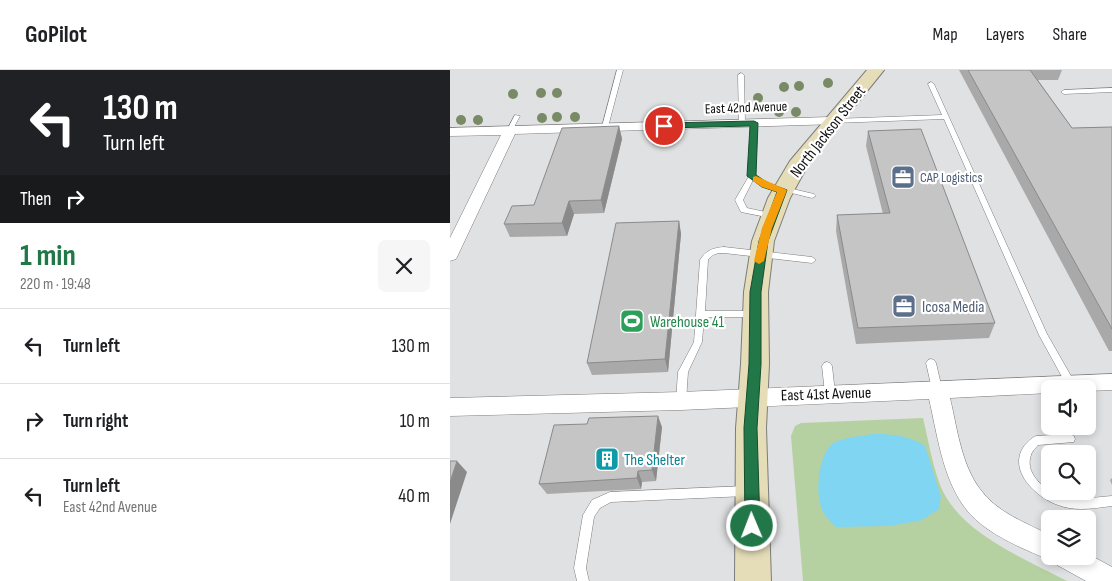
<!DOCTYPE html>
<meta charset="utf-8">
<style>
body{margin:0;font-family:"Sofia Sans Condensed",sans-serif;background:#f6f6f6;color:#202124;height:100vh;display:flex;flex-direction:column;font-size:19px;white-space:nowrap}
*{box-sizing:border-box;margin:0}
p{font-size:16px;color:#757577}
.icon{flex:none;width:28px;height:28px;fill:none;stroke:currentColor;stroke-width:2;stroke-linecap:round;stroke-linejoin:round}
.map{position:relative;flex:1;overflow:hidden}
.sheet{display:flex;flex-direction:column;background:#fff;width:450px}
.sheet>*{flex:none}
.top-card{background:#202124;color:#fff;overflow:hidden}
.tools{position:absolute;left:591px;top:310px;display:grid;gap:10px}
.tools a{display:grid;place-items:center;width:55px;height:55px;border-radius:8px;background:#fff;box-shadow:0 2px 8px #0003;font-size:25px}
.pin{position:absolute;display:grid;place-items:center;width:42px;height:42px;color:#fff;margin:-21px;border:2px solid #fff;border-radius:50%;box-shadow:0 1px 5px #0007}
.me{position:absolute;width:55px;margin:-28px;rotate:359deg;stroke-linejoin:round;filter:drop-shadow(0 0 4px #0008)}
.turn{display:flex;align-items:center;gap:18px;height:105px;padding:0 20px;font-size:22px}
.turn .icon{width:65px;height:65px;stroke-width:2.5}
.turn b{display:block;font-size:35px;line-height:42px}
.then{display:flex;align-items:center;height:48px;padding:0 20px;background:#0003;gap:10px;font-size:19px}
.round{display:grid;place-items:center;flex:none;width:52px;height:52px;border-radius:8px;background:#f6f6f6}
.head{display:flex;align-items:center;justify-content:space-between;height:85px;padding:0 20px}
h1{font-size:30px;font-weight:700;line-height:38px;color:#227749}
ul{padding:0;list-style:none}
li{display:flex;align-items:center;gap:15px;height:75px;padding:0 20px;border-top:1px solid #e0e0e0}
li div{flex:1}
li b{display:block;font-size:19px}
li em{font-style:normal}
header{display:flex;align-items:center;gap:30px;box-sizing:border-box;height:70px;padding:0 25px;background:#fff;border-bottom:1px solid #e0e0e0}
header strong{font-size:24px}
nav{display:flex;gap:28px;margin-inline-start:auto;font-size:18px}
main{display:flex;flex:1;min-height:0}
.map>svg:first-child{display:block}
.green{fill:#b6d1a1}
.water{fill:#7fd5f2}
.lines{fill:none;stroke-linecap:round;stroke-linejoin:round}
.lane-casing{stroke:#7c7c7d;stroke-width:1}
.street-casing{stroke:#7c7c7d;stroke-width:1}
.secondary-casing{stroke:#7c7c7d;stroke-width:2}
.lane{fill:#fff;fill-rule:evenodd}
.street{fill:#fff;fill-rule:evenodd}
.secondary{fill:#e5dcb8;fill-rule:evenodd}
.tree{fill:#798a66}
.wall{fill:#aaa9a9}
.shaded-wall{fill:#8b8a8a}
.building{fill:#c6c5c5;stroke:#8b8a8a}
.route{fill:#227749;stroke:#164d2f}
.slow{fill:#f59e0b}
.labels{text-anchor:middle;stroke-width:4.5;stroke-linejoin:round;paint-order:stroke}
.far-street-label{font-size:14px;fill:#0f0f0f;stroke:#fff}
.far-service-label{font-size:14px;fill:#4e5e75;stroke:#fff;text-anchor:start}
.street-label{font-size:16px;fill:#0f0f0f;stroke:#fff}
.service-label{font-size:16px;fill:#4e5e75;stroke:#fff;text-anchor:start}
.leisure-label{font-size:16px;fill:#27864d;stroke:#fff;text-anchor:start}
.culture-label{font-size:16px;fill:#0d838f;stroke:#fff;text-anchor:start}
</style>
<header>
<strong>GoPilot</strong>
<nav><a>Map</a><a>Layers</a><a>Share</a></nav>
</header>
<main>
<section class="sheet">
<div class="top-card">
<div class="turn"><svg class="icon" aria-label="left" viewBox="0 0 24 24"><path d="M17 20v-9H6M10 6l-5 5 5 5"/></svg><div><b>130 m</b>Turn left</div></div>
<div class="then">Then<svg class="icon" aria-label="right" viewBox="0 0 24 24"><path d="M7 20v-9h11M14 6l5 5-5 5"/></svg></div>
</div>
<div class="head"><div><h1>1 min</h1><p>220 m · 19:48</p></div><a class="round"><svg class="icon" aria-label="close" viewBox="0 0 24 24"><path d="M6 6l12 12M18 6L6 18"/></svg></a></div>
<ul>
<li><svg class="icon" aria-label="left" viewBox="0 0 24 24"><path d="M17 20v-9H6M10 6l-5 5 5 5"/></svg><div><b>Turn left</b></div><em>130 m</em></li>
<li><svg class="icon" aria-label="right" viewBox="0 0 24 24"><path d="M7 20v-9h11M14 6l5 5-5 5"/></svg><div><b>Turn right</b></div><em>10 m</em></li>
<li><svg class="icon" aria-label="left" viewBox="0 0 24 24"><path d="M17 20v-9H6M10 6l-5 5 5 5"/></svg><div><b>Turn left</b><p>East 42nd Avenue</p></div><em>40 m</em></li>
</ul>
</section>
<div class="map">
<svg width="662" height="511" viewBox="0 0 662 511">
<rect width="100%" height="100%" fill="#e0e1e2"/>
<path class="green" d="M473,348C478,369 482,392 489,412C506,462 574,488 617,511H353L341,366L345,356L351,353Z"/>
<path class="water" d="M422,364C442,364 458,365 475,376L491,426L489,439L472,450L440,456L386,457C382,453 378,449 375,445C364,430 367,389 381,375C388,368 412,366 422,364Z"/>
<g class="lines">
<g class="lane-casing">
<path id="lane" d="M167,0H173L158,57L155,59L152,57Z
M291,3L294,5L295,54L292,56L289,54L288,5Z
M481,12L484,14L597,264L625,313L623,316L620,317L617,316L589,265L494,49L383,53L380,51L383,49L492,45L478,14Z
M662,18V22L614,24L611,22L614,20Z
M65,45L70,46L62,61H58L57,60Z
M304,51L307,53L305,105L317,113L364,124L366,126L362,128L313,116L303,110L293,130L297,138L324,144V148H321L291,142L285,130L299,106L301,53Z
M274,177L362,187L366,190L362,193L274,183C267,183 262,184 258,190L255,241H305L309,244L305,247H254L252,272L238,302L236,331L234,334L231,335L228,334L226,331L228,302L244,272L250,190C256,180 263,178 274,177Z
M481,289L484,290L486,293L492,319L490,322L487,323L484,322L482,319L476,293L478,290Z
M377,292L380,293L382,296L385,323L383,326L380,327L377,326L375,323L372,296L374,293Z
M620,364L624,366L625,369L624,372L588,375C586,378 582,381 581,385C573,406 601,425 618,428C632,430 648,427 662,426V436C645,438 625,442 608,435C587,428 557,401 574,376C578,372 581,368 586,366Z
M296,416L300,417L301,421L300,425L296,426L161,432L150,438L144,447L136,498L139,511H127L124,498L133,445L142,430L160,422Z"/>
</g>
<g class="street-casing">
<path id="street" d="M382,47L387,48L389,51L387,54L65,64L8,185L6,189L0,191V168L51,65L0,66V58Z
M662,304V320L638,321V319H600V323L500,328C507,357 511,394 530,419C546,442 576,453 600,465V486H638V484L662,497V511H636L607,495L604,489L600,490C571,478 531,462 513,435C492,405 487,363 479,329L231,340L0,346V328L231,322Z"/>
</g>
<g class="secondary-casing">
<path id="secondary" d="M417,0H434L359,93L340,128L324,171L318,222L319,294L316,358L321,511H285L286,358L291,294L294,222L302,171L318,128L340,91Z"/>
</g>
<use href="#lane" class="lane"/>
<use href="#street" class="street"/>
<use href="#secondary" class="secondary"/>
</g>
<g class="tree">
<circle cx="378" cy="13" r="5"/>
<circle cx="349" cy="16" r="5"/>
<circle cx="334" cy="17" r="5"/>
<circle cx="91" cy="23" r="5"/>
<circle cx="107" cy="23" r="5"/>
<circle cx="63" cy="24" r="5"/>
<circle cx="308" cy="28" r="5"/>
<circle cx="329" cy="42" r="5"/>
<circle cx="346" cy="42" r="5"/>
<circle cx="107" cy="47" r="5"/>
<circle cx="125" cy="47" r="5"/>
<circle cx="92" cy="48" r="5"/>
<circle cx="11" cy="50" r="5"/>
<circle cx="28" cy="50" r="5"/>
</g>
<path class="wall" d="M509,0H612L608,10H588L622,58L662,57V281H659Z
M169,56L172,69L154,143L124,144L117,166L60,167L54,154L84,135Z
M418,61L545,253L539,268L406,274L386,161L387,145L433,144L416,76Z
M229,151L231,164L218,302L142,305L137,293Z
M212,357L206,411L192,412L191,419L97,424L89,414Z
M662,408V415L660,410Z"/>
<path class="shaded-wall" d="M169,56L172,69L154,143L151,130Z
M119,131L124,144L117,166L112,153Z
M229,151L231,164L218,302L215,289Z
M208,346L212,357L206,411L202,400Z
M7,391L17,402L0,454V412Z
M188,401L192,412L191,419L187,408Z"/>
<path class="building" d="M518,0H580L622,58L662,57V259Z
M169,56L151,130L119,131L112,153L54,154L62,136L84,135L112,58Z
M471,59L545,253L408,258L387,145L440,143L418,61Z
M229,151L215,289L137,293L166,153Z
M208,346L202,400L188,401L187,408L89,414L104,355L137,354L139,348Z
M0,391H7L0,412Z"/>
<path class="route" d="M304,51L308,53L306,105L318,113L337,120L318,171L311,222V294L307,358L310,456L307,461L302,464L297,461L295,456L294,358L299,294L300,222L309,171L327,122L312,117L297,106L300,56L214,58L210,56L214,53Z"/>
<path class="slow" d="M306,106L337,120L322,158L314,191L309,194L304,191L312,158L327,122L312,117L303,111V107Z"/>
<defs>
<g id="office-square" transform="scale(1.25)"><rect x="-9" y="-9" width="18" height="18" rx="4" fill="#5c6f8a" stroke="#fff"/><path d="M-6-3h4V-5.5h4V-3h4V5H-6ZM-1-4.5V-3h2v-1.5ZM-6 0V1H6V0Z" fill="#fff"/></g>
<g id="stadium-square" transform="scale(1.25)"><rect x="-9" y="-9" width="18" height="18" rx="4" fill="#2e9e5b" stroke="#fff"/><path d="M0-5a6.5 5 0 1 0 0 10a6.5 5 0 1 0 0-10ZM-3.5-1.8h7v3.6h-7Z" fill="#fff"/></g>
<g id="building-square" transform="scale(1.25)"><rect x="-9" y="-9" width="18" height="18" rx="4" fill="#0f9aa8" stroke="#fff"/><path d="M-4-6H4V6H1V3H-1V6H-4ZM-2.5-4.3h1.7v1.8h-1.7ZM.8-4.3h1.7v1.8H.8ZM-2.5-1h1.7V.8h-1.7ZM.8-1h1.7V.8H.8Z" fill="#fff"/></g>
</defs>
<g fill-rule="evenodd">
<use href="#office-square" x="453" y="107"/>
<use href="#office-square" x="454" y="236"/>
<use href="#stadium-square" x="182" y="251"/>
<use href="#building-square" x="157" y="389"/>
</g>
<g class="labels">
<g class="far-street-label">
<text transform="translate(296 37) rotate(-2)" y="5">East 42nd Avenue</text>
</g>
<g class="far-service-label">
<text x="470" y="112">CAP Logistics</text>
</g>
<g class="street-label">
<text transform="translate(377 61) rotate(-52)" y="6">North Jackson Street</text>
<text transform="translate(376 323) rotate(-2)" y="6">East 41st Avenue</text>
</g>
<g class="service-label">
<text x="472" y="242">Icosa Media</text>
</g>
<g class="leisure-label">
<text x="200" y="257">Warehouse 41</text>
</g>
<g class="culture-label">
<text x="174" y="395">The Shelter</text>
</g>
</g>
</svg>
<div class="tools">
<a><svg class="icon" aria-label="sound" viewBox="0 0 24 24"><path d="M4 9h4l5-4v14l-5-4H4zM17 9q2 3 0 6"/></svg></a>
<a><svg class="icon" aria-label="search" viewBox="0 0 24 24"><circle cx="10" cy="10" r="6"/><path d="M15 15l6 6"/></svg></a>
<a><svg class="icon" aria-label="layers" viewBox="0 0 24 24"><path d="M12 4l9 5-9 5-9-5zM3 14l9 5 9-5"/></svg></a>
</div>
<div class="pin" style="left:214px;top:56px;background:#d93025"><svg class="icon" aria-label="arrive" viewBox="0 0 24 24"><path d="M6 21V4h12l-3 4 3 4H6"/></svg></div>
<svg class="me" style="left:302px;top:456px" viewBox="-20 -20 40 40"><circle r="17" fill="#227749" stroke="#fff" stroke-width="3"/><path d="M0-11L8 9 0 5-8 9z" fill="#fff"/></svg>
</div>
</main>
